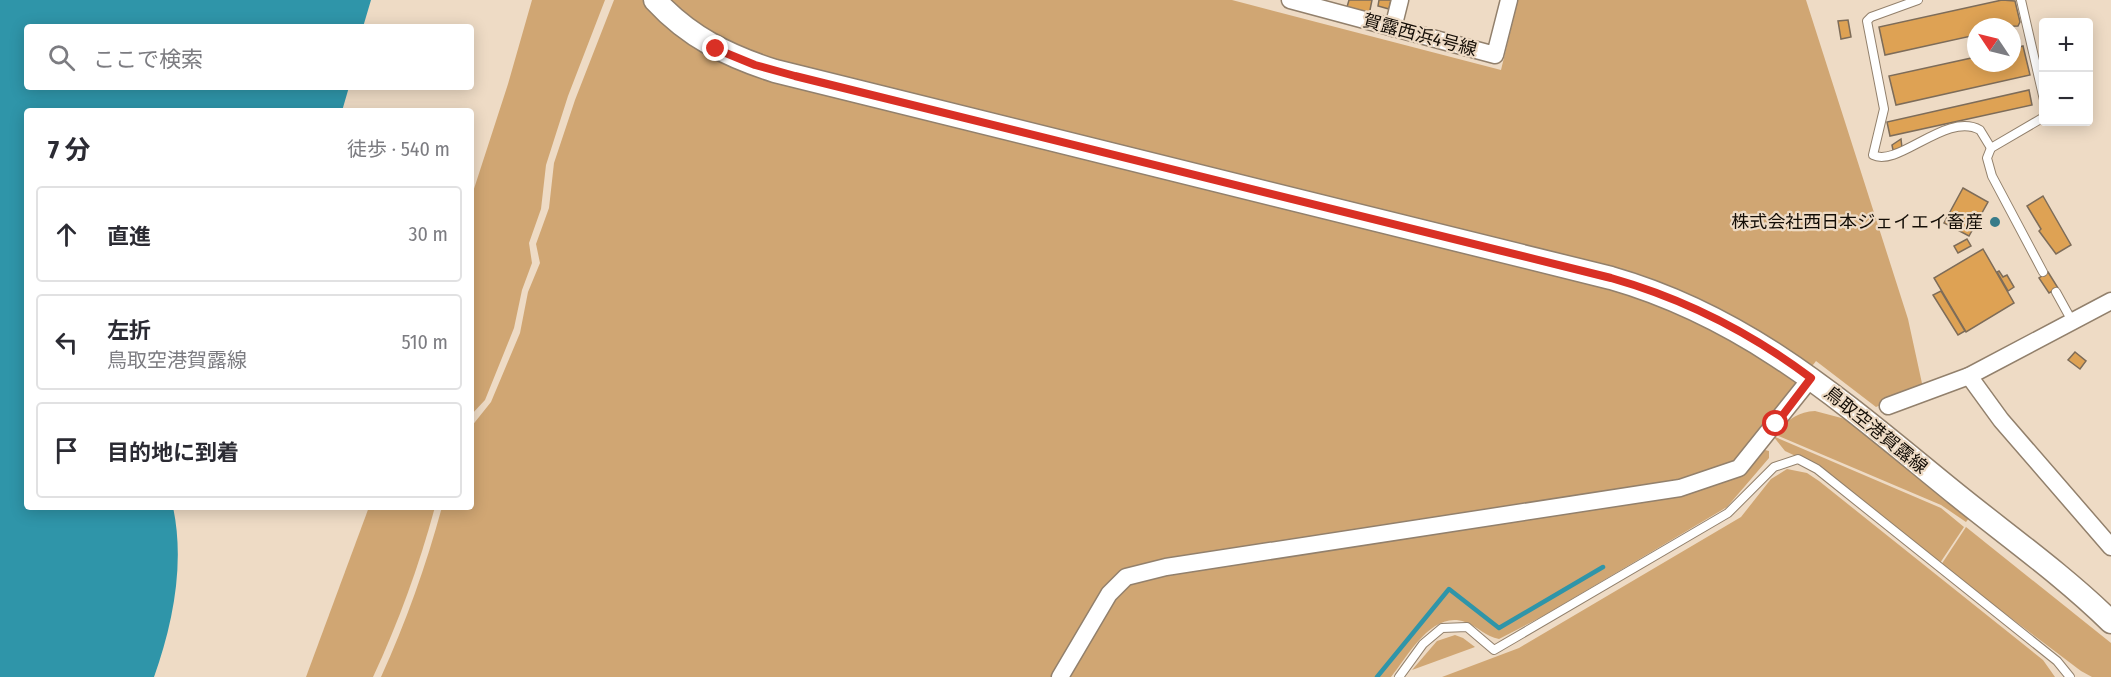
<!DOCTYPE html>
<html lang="ja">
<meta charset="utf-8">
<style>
:root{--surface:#fff;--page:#f7f7f7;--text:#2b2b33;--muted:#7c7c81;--line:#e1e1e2}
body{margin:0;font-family:"Fira Sans Condensed","Noto Sans JP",sans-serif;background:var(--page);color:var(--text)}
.controls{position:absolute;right:18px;top:18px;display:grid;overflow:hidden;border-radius:6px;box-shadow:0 3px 15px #0003}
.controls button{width:54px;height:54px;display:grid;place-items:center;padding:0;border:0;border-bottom:2px solid var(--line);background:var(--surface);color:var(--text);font:30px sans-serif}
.compass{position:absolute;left:1967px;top:18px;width:54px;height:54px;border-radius:50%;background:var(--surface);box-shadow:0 3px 15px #0003;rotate:305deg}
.stop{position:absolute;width:18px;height:18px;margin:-14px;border:4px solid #d93025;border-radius:50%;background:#fff}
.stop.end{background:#d93025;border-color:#fff;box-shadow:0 2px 6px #0008}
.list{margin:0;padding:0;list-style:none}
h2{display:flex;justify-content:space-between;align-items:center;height:78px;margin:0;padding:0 24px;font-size:26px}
h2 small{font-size:20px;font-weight:400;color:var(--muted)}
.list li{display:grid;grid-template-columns:39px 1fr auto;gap:18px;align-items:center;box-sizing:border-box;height:96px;margin:0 12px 12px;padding:0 12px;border:2px solid var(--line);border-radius:6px}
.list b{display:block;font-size:22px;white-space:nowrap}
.list p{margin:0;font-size:20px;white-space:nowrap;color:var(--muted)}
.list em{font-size:20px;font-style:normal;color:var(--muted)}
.icon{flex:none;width:33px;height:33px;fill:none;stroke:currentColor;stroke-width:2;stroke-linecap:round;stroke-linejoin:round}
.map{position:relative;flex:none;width:2111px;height:677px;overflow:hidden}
.search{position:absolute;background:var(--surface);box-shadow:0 3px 15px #0003;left:24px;top:24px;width:450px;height:66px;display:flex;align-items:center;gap:15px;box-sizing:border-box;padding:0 21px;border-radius:6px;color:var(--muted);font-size:22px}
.panel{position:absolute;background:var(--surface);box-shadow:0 3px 15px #0003;left:24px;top:108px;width:450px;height:402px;border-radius:6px}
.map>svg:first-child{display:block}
.green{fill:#d0a673}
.water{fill:#2f95a9}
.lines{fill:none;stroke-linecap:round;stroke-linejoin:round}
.stream{stroke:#2f95a9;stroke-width:4.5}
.building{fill:#dea254;stroke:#7d6c59;stroke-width:1.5}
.lane-casing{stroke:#92806c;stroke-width:10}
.street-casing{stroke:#92806c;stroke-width:19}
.secondary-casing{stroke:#92806c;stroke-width:25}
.lane{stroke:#fff;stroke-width:8}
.street{stroke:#fff;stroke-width:16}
.secondary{stroke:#fff;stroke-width:22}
.route{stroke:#d93025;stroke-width:8}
.poi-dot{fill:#377b89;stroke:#eedbc5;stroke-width:2}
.labels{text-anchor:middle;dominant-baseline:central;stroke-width:4.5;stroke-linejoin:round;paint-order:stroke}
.street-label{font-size:18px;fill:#130d06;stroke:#eedbc5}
.poi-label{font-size:18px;fill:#130d06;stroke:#eedbc5;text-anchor:end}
</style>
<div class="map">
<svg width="2111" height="677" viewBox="0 0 2111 677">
<rect width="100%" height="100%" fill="#eedbc5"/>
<g class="green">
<polygon points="532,0 605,0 568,96 546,165 541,209 529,243 532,263 522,290 514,328 485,400 471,415 471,198 508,84"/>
<path d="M614,0h618l269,70 17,-70h288l102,319 15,69 -47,19 -60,-46 -77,101 -36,14 -347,53 -206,36 -25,9 -73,103h-671c25,-55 45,-111 61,-170h29v-80l20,-25 29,-69 8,-41 12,-29 -4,-19 13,-36 5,-45 21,-63z"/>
<path d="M1815,411l34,9 120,98 -3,4 -25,-17 -167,-71c12,-13 23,-22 41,-23z"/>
<polygon points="1773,436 1941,508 1964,527 1940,563 1819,467 1785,451"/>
<path d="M1765,450l4,1v7l-42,49 -182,108 -46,24c-13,-2 -22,-13 -34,-17 -33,-12 -57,34 -74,55h-323l45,-76 16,-16 22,-8 528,-84z"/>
<polygon points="1787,469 1807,473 1819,481 2043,660 2055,677 1442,677 1519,648 1741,517 1771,479"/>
<path d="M369,507h66c-16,59 -36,114 -62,170h-67z"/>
<polygon points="1966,527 2111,643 2111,677 2092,677 2081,671 1941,565"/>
<polygon points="1455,635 1463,638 1475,647 1412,670 1437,641"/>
</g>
<path class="water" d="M0,0h371l-8,27h-336v60h322l-7,24h-315v396h146c12,56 0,117 -19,170h-154z"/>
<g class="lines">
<polyline class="stream" points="1377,677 1449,589 1499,628 1603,567"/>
</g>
<g class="building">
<polygon points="1349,0 1372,0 1369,15 1347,7"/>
<polygon points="1379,0 1391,0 1389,9 1378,6"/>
<polygon points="2002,0 2015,1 2020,22 2018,26 1976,27 1976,35 1885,55 1879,27"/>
<polygon points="1848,20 1851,37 1841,39 1838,21"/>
<polygon points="2023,46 2030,75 1896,105 1889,76 1976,57 1976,63 2012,63 2012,49"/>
<polygon points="2029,90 2032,105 1890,136 1887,122"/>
<polygon points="1901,139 1902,148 1893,150 1892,145"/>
<polygon points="1963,188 1988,202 1969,236 1944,223"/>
<polygon points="2043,196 2071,245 2056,254 2039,231 2041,229 2027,206"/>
<polygon points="1967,239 1971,246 1958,253 1954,246"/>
<polygon points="1983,249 2014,303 1966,332 1934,278"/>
<polygon points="1999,271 2003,277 2007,275 2014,287 2008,291 1997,272"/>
<polygon points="2048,272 2058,288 2049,293 2039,278"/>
<polygon points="1941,291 1965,331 1958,335 1933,295"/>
<polygon points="2075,352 2086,361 2080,369 2068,360"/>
</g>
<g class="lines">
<g class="lane-casing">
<g id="lane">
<path d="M1918,0l-47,17 -4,4 17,88 -11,46c25,13 74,-44 107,-25l11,18"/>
<polyline points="2021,0 2044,100"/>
<polyline points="2043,272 1992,176 1987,158 1991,148 2044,117"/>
<polyline points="2056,292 2072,321"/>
<polyline points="1399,677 1423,644 1442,628 1467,627 1494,650 1728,513 1774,467 1798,459 1817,469 2057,661 2070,677"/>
</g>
</g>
<g class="street-casing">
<g id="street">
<polyline points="1290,0 1495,55 1509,0"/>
<polyline points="1393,28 1400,0"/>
<polyline points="1969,376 2001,420 2111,547"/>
<polyline points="1888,406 1969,376 2111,301"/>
<polyline points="1060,677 1109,594 1126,577 1166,567 1680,488 1739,468 1811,378"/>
</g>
</g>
<g class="secondary-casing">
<path id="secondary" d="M655,0c34,37 73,56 120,71l836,207c140,40 235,127 345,216 52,42 107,81 155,128"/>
</g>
<use href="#lane" class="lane"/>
<use href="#street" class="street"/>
<use href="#secondary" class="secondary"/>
</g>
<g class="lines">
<path class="route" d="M716,49l39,16 40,11 816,202c74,21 139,54 200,100l-35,46"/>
</g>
<circle class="poi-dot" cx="1995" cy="222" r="6"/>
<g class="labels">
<g class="street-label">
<text transform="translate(1420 35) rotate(15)">賀露西浜4号線</text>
<text transform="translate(1876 430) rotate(39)">鳥取空港賀露線</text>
</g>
<g class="poi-label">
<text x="1983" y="222">株式会社西日本ジェイエイ畜産</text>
</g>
</g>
</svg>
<div class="controls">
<button>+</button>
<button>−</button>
</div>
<svg class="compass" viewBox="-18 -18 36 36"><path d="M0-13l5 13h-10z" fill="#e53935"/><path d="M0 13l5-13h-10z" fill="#7c7c81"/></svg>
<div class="stop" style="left:1776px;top:424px"></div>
<div class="stop end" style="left:716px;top:49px"></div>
<div class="search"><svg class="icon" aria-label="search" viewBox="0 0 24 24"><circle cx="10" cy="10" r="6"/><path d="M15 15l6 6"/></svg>ここで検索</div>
<section class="panel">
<h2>7 分<small>徒歩 · 540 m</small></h2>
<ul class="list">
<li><svg class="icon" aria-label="ahead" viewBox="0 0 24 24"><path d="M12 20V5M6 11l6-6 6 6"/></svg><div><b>直進</b></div><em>30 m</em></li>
<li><svg class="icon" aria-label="left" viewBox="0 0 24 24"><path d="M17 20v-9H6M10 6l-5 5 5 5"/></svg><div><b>左折</b><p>鳥取空港賀露線</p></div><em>510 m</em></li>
<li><svg class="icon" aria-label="arrive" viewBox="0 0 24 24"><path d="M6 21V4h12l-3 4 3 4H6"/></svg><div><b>目的地に到着</b></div></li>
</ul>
</section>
</div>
